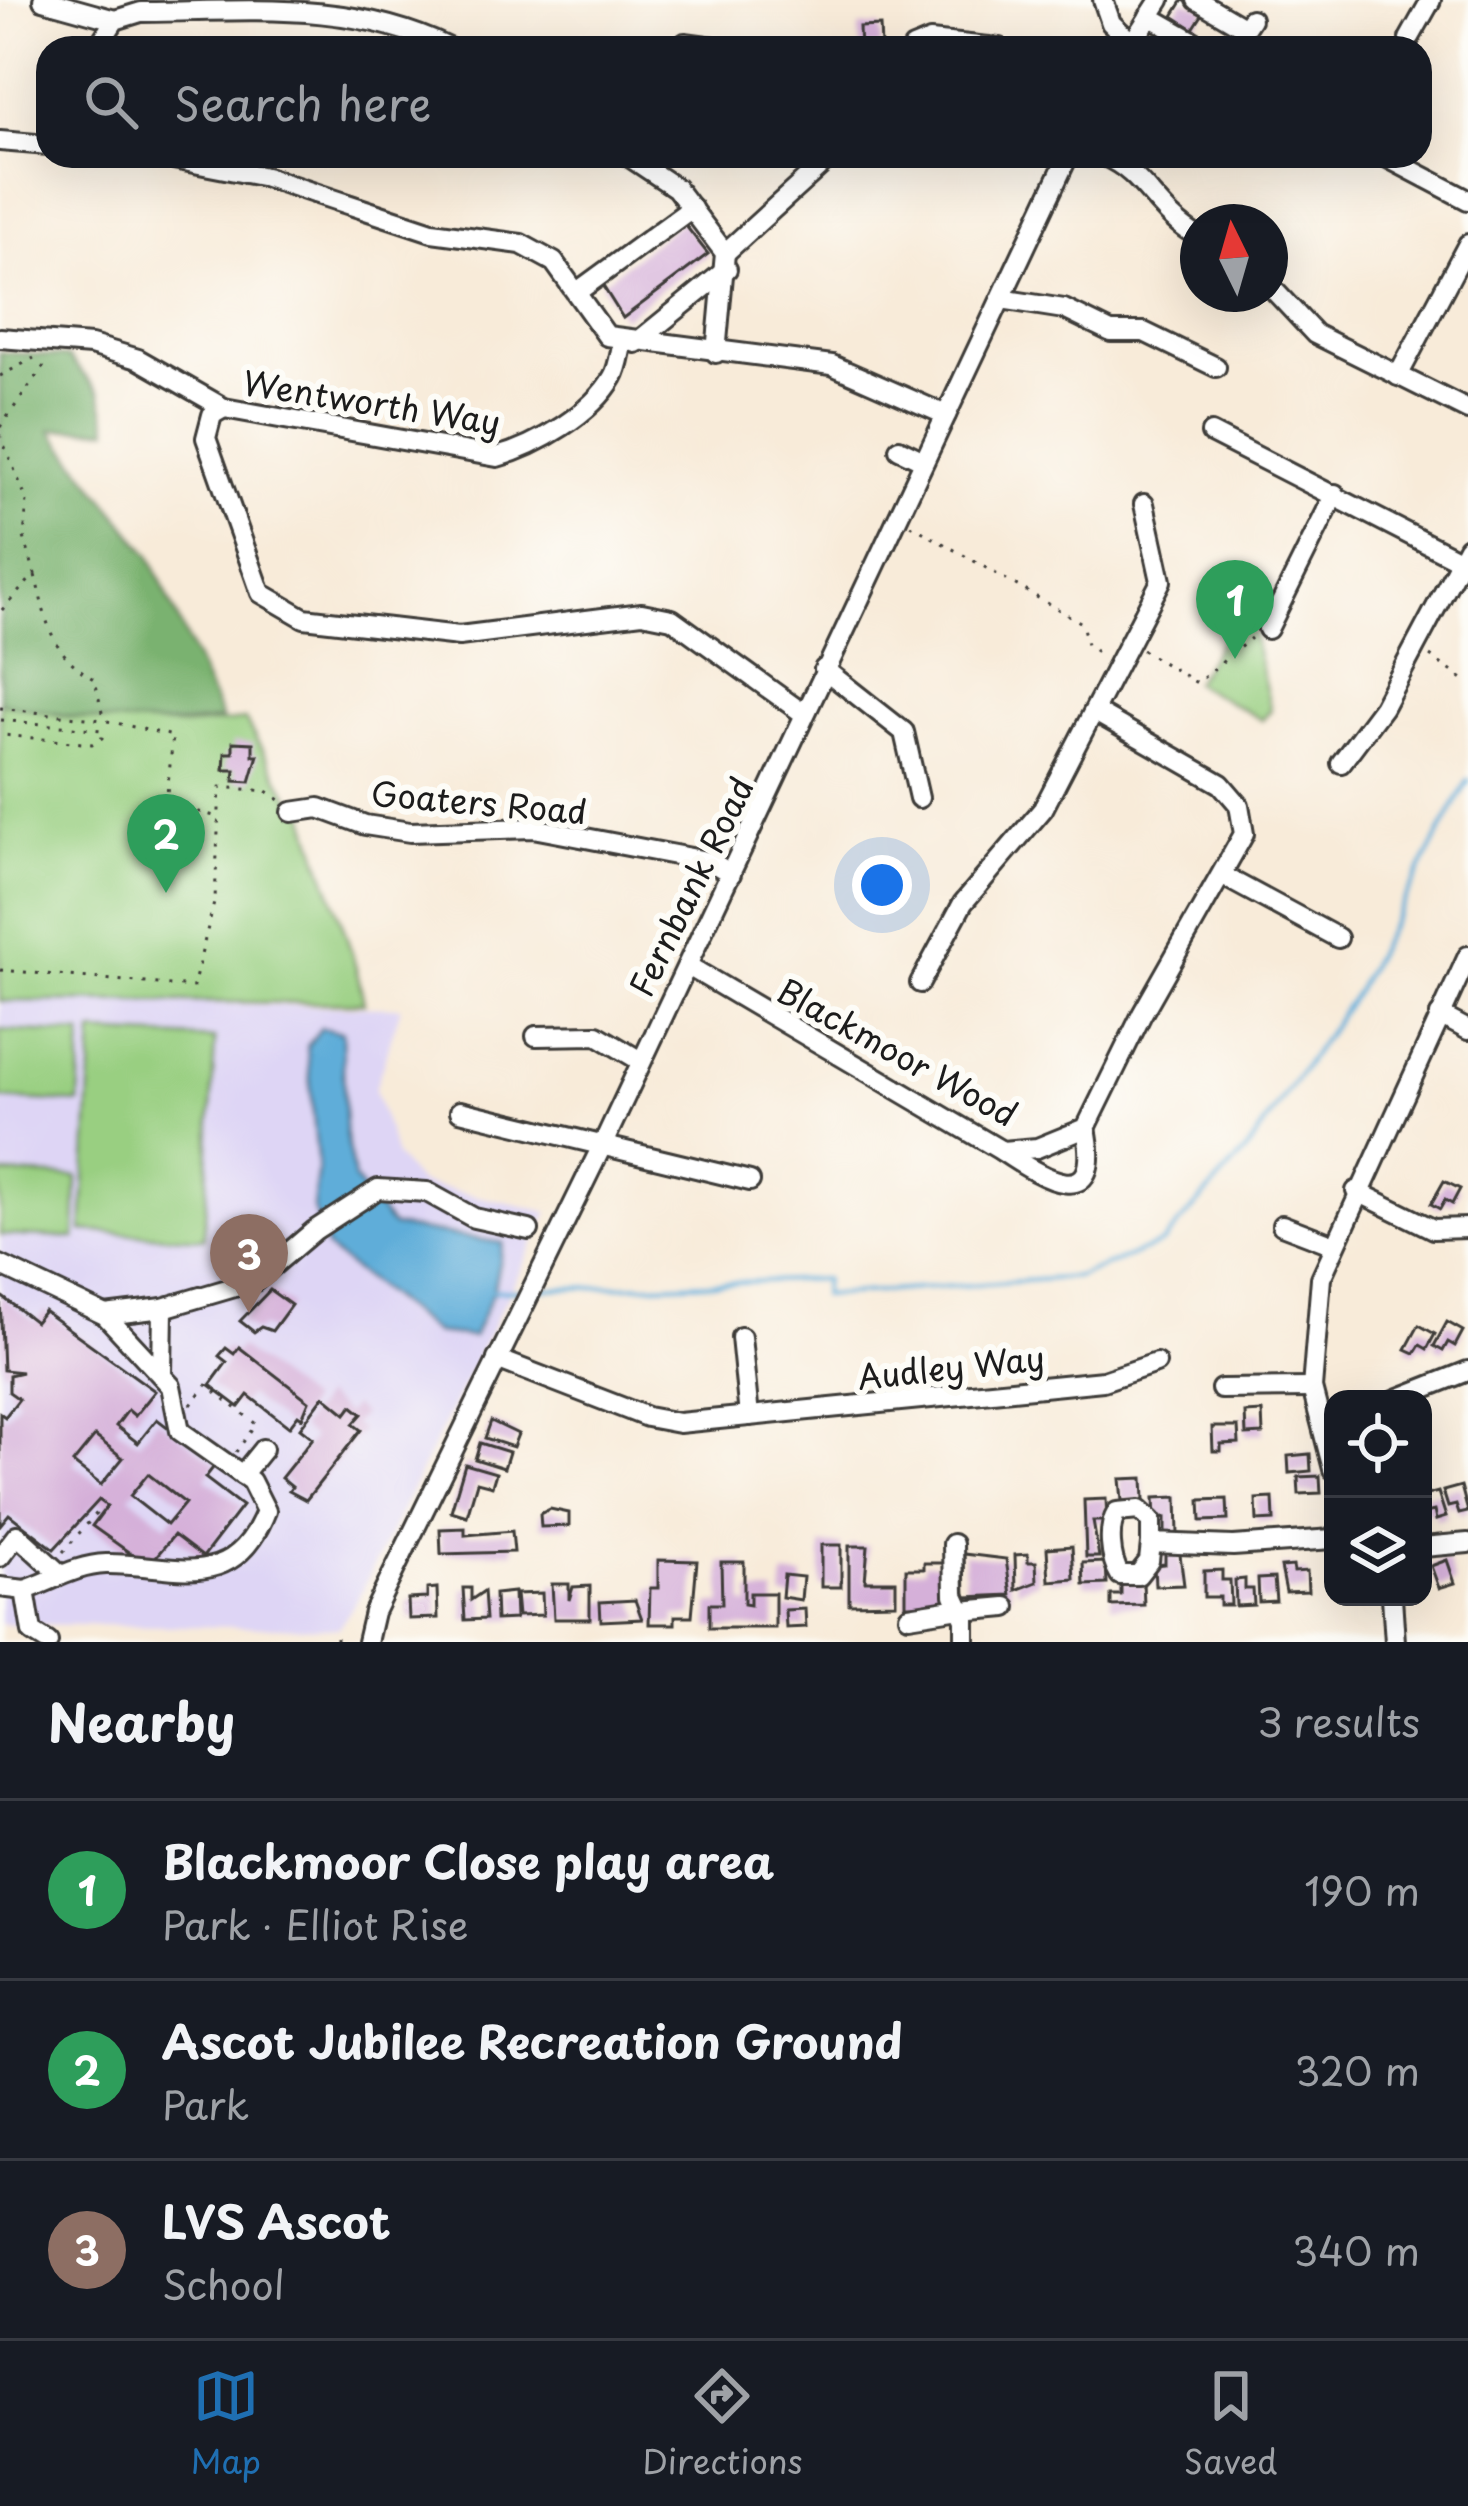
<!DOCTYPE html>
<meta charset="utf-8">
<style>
:root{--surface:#171b24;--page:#242831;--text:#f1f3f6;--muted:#9ea1a6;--line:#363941;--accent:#1f6fb2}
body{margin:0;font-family:"Playpen Sans",sans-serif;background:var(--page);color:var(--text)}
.controls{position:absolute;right:36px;bottom:36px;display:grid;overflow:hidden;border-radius:24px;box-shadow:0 12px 48px #0002}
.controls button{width:108px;height:108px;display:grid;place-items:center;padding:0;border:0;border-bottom:3px solid var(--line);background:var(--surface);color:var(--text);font:60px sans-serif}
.compass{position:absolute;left:1180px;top:204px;width:108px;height:108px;border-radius:50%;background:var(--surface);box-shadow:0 12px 48px #0002;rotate:355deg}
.you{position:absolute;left:882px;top:885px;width:42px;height:42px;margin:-30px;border:9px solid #fff;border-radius:50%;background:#1a73e8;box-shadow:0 0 0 18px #1a73e833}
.badge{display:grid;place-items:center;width:78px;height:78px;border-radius:50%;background:var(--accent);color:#fff;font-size:39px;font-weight:700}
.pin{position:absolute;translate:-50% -99px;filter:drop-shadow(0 3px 6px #0008)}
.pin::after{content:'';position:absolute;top:63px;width:42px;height:36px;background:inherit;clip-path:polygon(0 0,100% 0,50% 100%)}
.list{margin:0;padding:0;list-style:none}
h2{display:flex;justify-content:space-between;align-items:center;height:156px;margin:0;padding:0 48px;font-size:51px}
h2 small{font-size:39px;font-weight:400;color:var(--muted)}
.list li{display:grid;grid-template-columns:78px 1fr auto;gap:36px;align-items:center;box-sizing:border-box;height:180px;padding:0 48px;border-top:3px solid var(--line)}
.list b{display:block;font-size:45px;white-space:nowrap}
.list p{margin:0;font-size:39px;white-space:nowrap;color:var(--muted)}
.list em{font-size:39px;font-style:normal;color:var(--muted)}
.icon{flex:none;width:66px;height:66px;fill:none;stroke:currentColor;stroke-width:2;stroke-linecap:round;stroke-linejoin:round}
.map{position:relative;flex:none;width:1468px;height:1642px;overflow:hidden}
.search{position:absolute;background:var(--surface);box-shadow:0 12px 48px #0002;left:36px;right:36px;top:36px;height:132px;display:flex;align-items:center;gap:30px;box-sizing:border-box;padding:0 42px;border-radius:36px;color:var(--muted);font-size:45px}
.sheet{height:696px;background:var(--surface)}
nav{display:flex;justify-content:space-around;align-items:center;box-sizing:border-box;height:168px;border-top:3px solid var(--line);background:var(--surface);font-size:33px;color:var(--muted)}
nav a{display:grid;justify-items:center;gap:6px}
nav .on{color:var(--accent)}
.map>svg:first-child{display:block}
.built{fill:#ded5f5}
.green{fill:#99cf81;stroke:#5a764e;stroke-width:3}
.forest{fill:#7ab26f;stroke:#4b6746;stroke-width:3}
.water{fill:#5fadd9;stroke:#3e647a;stroke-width:3}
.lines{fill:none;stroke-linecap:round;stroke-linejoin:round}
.stream{stroke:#5fadd9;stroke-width:4.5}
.building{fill:#d5b0d9;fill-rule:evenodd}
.minor-casing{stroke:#3d3b38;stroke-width:24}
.path{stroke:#3d3b38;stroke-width:3;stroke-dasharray:3 9;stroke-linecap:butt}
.minor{stroke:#fff;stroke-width:18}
.labels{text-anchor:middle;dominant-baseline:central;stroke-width:12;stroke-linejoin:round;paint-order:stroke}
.street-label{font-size:33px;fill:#1c1c1c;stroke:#fdfcf7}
</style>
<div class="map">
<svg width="1468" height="1642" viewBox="0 0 1468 1642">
<rect width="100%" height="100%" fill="#fdfcf7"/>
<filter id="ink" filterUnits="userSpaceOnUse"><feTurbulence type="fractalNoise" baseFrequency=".00833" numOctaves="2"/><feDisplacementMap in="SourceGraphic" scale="24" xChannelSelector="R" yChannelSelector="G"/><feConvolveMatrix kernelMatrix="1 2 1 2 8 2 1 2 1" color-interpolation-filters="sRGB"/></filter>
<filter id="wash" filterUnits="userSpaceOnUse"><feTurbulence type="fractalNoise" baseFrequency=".004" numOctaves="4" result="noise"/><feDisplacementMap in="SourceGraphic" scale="48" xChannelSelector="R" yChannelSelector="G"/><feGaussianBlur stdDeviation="2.7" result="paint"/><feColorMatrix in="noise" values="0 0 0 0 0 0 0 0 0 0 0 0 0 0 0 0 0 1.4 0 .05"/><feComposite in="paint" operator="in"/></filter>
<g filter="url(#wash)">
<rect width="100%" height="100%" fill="#f8ebd9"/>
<polygon class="built" points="0,1001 401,1007 375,1089 396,1157 419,1183 549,1212 356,1602 338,1628 0,1624"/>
<g class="green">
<polygon points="1245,603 1271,710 1262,720 1194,683"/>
<path d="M0,702l69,15 115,9 61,-6 47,81 12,7c17,68 47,125 60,195l-364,-2z"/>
<polygon points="0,1030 82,1034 79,1103 0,1099"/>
<polygon points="93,1033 215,1039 204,1238 82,1231"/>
<polygon points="0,1174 77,1177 75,1238 0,1235"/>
</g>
<path class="forest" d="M0,352l68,5 32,36 9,36 -58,1 99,126 72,163c-73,13 -150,-1 -222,-17z"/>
<polygon class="water" points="321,1028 342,1032 345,1131 354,1179 392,1226 503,1243 493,1291 473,1337 435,1333 327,1249 313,1208 318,1168 307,1046"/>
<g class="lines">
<g class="stream">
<polyline points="539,1289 824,1279 822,1296 1077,1277 1162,1243 1248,1149 1356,991 1468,780"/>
<polyline points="493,1291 522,1290"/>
</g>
</g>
<g id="blocks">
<g class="building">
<polygon points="1183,0 1206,9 1193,29 1173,16"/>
<polygon points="880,26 881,47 860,48 859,27"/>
<polygon points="682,221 708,254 623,318 601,283"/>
<polygon points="233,742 253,743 253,755 258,755 250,782 234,781 235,770 224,770 225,753 233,753"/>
<polygon points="1444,1181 1460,1189 1452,1204 1445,1200 1440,1209 1431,1204"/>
<polygon points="270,1290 291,1305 272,1331 261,1327 254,1332 240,1321"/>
<path d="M0,1295l35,27 9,-11 111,80 -20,25 -7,-6 -12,16 22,17 19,-24 59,45 -11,14 37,28 -39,51 -29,-22 -26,31 -56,-40 15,-20 -8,-6 -45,49 -45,-35 -9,11v-112l5,4 14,-18 -10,-7v-17l13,-3 -19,-2zM95,1436l28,22 -22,27 -28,-22zM148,1474l37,29 -18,22 -37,-29z"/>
<polygon points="1447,1322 1463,1331 1455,1346 1448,1342 1443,1351 1434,1346"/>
<polygon points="1419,1325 1435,1334 1427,1349 1420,1345 1415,1353 1406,1349"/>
<polygon points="239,1347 309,1401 302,1418 298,1415 289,1427 248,1395 239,1407 210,1385 227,1362 219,1356 226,1348 234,1354"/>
<polygon points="324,1396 346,1414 352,1406 362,1414 353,1424 361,1430 306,1500 289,1491 292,1487 281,1478 313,1438 300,1428"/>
<polygon points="1262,1412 1263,1434 1246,1435 1245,1413"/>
<polygon points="491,1421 518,1434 513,1447 485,1438"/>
<polygon points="1212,1427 1238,1427 1239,1443 1221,1444 1221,1451 1213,1451"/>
<polygon points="480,1443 509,1452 504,1468 475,1459"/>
<polygon points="1310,1454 1311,1471 1289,1473 1288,1456"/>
<polygon points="465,1464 496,1473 492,1486 477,1482 467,1516 451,1511"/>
<polygon points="1320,1476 1321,1493 1299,1494 1298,1477"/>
<polygon points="1143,1478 1144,1500 1122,1501 1120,1479"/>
<polygon points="1461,1486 1468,1512 1459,1514 1456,1505 1448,1507 1443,1491"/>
<polygon points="1438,1492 1446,1517 1436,1520 1434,1511 1426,1513 1423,1496"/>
<polygon points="1177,1497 1178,1535 1165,1536 1165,1518 1155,1519 1154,1498"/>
<polygon points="1273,1498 1274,1520 1257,1521 1256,1499"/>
<polygon points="1106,1499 1107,1521 1093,1521 1099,1557 1086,1557 1084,1500"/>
<polygon points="1227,1499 1228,1520 1201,1521 1200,1500"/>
<polygon points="550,1509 569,1513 569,1526 541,1527 540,1514"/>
<polygon points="465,1528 465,1535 512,1531 514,1552 441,1554 440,1529"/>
<rect x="821" y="1545" width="20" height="42"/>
<polygon points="849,1546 868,1546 865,1581 896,1581 896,1603 849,1604"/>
<polygon points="1072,1546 1074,1579 1049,1581 1047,1548"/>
<polygon points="1179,1547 1184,1585 1155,1586 1154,1565 1165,1564 1165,1548"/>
<polygon points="964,1554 1006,1559 1011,1595 965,1597"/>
<polygon points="1028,1554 1028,1562 1036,1562 1037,1582 1016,1590 1015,1555"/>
<polygon points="658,1560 697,1561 692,1616 675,1616 675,1624 649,1624 650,1588 658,1588"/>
<polygon points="1447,1560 1455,1583 1439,1588 1431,1566"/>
<polygon points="721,1562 744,1562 744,1604 750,1605 750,1593 775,1593 775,1628 709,1628 709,1604 722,1604"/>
<polygon points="1106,1562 1107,1584 1084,1585 1083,1563"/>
<polygon points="924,1563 947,1563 947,1605 906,1605 906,1569 924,1569"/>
<polygon points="1293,1566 1294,1572 1307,1571 1308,1591 1286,1592 1281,1567"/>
<polygon points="1222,1570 1222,1580 1230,1580 1231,1605 1220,1605 1220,1597 1204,1597 1204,1571"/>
<polygon points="784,1575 803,1577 801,1600 782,1597"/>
<polygon points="1274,1578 1276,1601 1259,1602 1258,1579"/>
<polygon points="1245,1579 1245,1589 1253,1589 1254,1605 1236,1606 1235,1580"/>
<polygon points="1143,1582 1144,1605 1111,1606 1111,1595 1121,1595 1121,1583"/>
<polygon points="552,1584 569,1584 569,1600 573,1587 590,1586 590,1619 554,1619"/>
<polygon points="437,1588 438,1618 409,1619 408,1599 427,1598 427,1589"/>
<polygon points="463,1588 471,1588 471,1600 484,1591 486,1619 465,1620"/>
<polygon points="514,1592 515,1619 496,1620 495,1594"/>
<polygon points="542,1593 543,1615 518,1616 516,1594"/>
<polygon points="635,1600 642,1619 601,1621 600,1602"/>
<polygon points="805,1609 806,1627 786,1628 785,1610"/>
</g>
</g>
</g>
<g filter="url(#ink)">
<use href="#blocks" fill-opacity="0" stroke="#3d3b38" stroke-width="3"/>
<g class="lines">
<g class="minor-casing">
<g id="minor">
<polyline points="43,0 115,20"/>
<polyline points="1103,0 1111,23 1132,43"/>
<polyline points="1197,0 1245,28 1251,19"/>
<polyline points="1149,16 1205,48"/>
<polyline points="1409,39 1431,0"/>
<polyline points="685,43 722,48"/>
<path d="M97,48l18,-28 26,-8c109,-1 210,-12 308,36"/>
<polyline points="913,48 930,41 999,48"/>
<polyline points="1129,48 1160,0"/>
<polyline points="0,141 48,145"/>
<polyline points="158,156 266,177 432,232 521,244 554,262 607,336 832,365 946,415"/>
<polyline points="628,156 676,188 725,253 716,353"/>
<path d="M1104,156c42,18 50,55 94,81"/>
<polyline points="1386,157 1468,200"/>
<polyline points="725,253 830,157"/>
<polyline points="1270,286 1315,334 1468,410"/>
<polyline points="577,292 692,208"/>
<polyline points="1001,299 1064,309 1111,332 1144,332 1216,367"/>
<path d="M0,338l91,7 47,14 86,49 273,49c39,-11 95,-43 116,-80 6,-10 7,-25 10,-36"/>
<polyline points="636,343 727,269"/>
<polyline points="1398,376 1468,244"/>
<polyline points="224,408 212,415 206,438 261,593 304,618 459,636 642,613 672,619 804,714"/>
<polyline points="1211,433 1461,561"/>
<polyline points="899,449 924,461"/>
<polyline points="1268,629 1335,494"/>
<polyline points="824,669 904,732 919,798"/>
<polyline points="1341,763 1383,707 1468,547"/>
<polyline points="292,812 319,808 365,825 410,832 533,828 712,862 731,874"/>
<polyline points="1223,876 1338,938"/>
<polyline points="688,966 1002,1151 1037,1148 1086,1128 1142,1014 1244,834 1239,805 1221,784 1097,713"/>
<polyline points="920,983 963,903 1043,809 1161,581 1144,504"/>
<polyline points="1440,1015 1468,1030"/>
<polyline points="536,1036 597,1035 639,1060"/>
<polyline points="460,1111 750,1181"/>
<path d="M1002,1151c40,27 102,65 84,-23"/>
<polyline points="1356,1191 1433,1229 1468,1228"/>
<polyline points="1282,1225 1334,1245"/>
<path d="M0,1265l105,50 66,71 9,45 71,50 15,30c-33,85 -93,52 -160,53 -30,1 -54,17 -81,26"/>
<polyline points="105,1315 163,1308 255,1281 315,1230 378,1189 427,1192 474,1218 529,1230"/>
<polyline points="741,1337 749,1416"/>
<polyline points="497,1359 647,1417 679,1423 1103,1381 1156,1363"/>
<polyline points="162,1374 163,1308"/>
<polyline points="1221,1389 1312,1388"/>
<polyline points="1397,1399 1468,1371"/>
<polyline points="1333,1469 1312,1388 1321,1278 1468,956"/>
<polyline points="242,1475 263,1449"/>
<path d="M1151,1543l-2,18 -11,14h-18c-10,-16 -13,-47 -3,-63l22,-2 12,11v22l82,3 100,-7"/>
<polyline points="953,1544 954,1595 965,1619 965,1642"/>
<polyline points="1423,1547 1468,1543"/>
<polyline points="0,1557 17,1535 61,1575"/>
<polyline points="0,1587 25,1590 32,1632 48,1642"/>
<polyline points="1392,1597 1395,1642"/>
<polyline points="962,1611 1006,1607"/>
<polyline points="909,1616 960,1608"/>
<polyline points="367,1642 374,1612 602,1146 1068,156"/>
</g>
</g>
<g class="path">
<polyline points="0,376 34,358"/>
<polyline points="0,427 49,359"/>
<polyline points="0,435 27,500 24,537 35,574 0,612"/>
<polyline points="911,525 1082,623 1087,645 1101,655"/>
<path d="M35,575c13,51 14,76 60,105l8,37"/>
<polyline points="1142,650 1197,683 1251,638"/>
<polyline points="1430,656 1468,683"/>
<polyline points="0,708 103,720 173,736 166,803 218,817"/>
<polyline points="1,720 102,730 102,738 92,744 3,735"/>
<polyline points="0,970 193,987 215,899 220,787 267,791 280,800"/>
<polyline points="191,1405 207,1385 256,1424 236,1452"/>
<polyline points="63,1552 101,1508"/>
<polyline points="336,1637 336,1640"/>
</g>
<use href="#minor" class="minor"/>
</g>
</g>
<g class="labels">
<g class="street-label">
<text transform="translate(372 401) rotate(9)">Wentworth Way</text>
<text transform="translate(479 801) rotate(5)">Goaters Road</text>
<text transform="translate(690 886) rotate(-64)">Fernbank Road</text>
<text transform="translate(898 1051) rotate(29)">Blackmoor Wood</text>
<text transform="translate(951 1366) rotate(-6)">Audley Way</text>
</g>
</g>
</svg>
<div class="controls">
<button><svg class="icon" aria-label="locate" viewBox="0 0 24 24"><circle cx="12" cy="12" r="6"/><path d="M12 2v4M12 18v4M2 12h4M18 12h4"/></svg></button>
<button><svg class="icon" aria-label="layers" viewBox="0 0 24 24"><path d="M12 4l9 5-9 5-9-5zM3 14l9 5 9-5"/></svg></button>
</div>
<svg class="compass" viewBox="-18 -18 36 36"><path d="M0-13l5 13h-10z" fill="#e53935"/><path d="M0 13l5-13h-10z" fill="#9ea1a6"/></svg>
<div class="you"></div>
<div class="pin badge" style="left:1235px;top:659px;background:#2e9e5b">1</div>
<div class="pin badge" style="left:166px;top:893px;background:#2e9e5b">2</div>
<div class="pin badge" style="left:249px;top:1313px;background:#8d6e63">3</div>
<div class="search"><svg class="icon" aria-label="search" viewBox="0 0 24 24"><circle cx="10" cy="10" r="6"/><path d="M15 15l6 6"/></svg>Search here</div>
</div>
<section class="sheet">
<h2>Nearby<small>3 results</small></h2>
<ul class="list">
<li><span class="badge" style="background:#2e9e5b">1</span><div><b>Blackmoor Close play area</b><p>Park · Elliot Rise</p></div><em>190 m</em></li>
<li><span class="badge" style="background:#2e9e5b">2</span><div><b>Ascot Jubilee Recreation Ground</b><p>Park</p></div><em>320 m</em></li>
<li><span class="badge" style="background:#8d6e63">3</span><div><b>LVS Ascot</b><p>School</p></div><em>340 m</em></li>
</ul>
</section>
<nav>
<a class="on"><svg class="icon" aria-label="map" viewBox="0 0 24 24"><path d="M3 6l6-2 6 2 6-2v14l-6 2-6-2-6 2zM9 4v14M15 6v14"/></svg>Map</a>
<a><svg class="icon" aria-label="directions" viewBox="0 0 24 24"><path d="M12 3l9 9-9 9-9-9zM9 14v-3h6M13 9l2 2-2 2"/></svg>Directions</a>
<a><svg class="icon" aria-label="saved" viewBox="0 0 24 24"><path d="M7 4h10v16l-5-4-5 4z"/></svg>Saved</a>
</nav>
